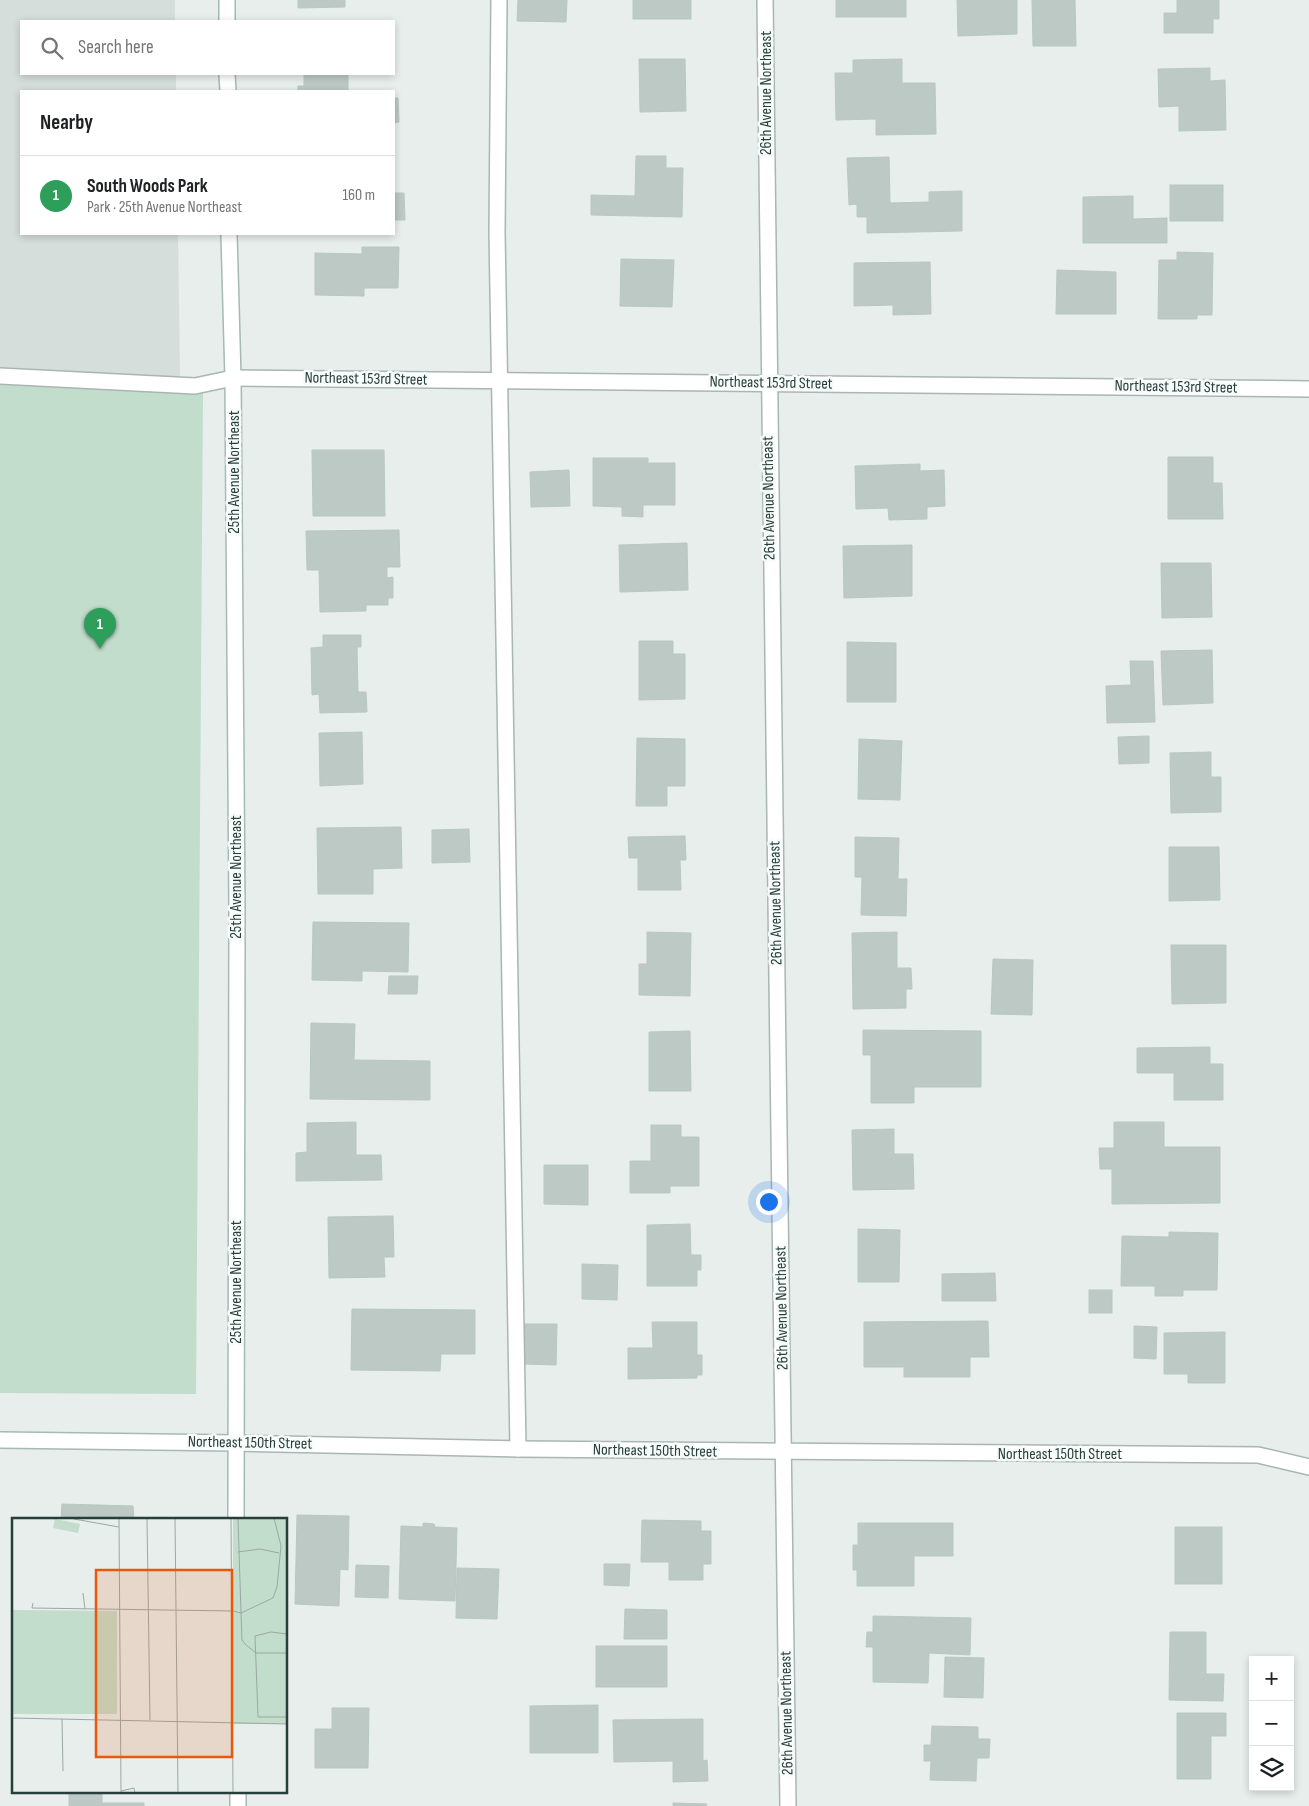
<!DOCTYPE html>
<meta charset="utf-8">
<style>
:root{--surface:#fff;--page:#f2f2f2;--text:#202124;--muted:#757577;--line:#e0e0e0;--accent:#d93025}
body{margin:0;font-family:"Sofia Sans Condensed",sans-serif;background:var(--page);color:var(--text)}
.controls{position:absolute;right:15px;bottom:15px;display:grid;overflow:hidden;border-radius:0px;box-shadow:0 2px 8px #0003}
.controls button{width:45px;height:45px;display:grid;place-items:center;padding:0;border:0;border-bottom:1px solid var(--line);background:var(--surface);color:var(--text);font:25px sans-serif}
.you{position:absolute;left:768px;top:1201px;width:18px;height:18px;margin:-12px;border:4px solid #fff;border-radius:50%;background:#1a73e8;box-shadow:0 0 0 8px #1a73e833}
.badge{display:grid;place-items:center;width:32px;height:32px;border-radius:50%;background:var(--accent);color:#fff;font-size:16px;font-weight:700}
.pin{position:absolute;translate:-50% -41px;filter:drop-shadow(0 1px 2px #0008)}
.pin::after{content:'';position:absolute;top:26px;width:18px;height:15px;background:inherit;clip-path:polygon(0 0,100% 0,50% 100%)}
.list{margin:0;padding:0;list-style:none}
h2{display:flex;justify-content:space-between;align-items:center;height:65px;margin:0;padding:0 20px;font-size:21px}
h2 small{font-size:16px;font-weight:400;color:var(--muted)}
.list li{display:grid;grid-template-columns:32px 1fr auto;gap:15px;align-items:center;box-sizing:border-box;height:80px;padding:0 20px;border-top:1px solid var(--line)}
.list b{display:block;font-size:19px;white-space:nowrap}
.list p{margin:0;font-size:16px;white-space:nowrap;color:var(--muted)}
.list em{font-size:16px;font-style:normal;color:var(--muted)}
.icon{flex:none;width:28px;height:28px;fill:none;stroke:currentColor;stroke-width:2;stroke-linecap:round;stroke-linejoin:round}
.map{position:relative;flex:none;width:1309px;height:1806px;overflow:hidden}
.search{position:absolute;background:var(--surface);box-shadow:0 2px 8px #0003;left:20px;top:20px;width:375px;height:55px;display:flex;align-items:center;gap:12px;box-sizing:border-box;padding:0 18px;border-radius:0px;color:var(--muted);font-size:19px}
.panel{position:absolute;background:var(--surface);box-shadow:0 2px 8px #0003;left:20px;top:90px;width:375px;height:145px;border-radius:0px}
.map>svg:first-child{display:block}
.built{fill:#d5dedb}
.green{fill:#c2ddcb}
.building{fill:#bcc9c5;stroke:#b9c7c3}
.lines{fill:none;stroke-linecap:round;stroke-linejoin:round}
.lane-casing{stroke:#aab6b3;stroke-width:18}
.street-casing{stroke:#aab6b3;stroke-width:18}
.secondary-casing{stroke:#a6b9b4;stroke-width:18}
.lane{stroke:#fff;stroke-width:15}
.street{stroke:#fff;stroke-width:15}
.secondary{stroke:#fff;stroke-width:15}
.labels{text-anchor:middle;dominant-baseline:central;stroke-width:5;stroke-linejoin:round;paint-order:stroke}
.street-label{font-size:16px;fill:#273f3b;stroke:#f7fbf9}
.inset-road{fill:none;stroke:#9aa8a5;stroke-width:1}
.view{fill:#e8590c;fill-opacity:0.15;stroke:#e8590c;stroke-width:2.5}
.inset-edge{fill:none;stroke:#273f3b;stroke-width:2.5}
</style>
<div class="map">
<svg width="1309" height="1806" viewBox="0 0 1309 1806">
<rect width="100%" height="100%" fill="#e7eeeb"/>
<polygon class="built" points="0,0 175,0 175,21 21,21 21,74 176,74 176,91 21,91 21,234 178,234 180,376 0,376"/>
<polygon class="green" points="0,385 195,386 203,389 196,1394 0,1393"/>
<g class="building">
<polygon points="298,0 345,0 345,7 298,8"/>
<polygon points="518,0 567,0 566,22 517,21"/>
<rect x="633" y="0" width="58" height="19"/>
<rect x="836" y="0" width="70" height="17"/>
<polygon points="957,0 1017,0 1017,34 958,36"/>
<polygon points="1032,0 1075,0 1076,46 1033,46"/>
<polygon points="1177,0 1219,0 1219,19 1213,19 1213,33 1164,33 1164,13 1177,13"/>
<polygon points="639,59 685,59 686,111 640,112"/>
<polygon points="902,59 902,83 935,83 936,134 876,135 876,119 836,120 835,73 853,73 853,60"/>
<polygon points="1210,68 1210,81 1225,80 1226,130 1179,131 1179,106 1159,107 1158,69"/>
<polygon points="304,74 348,74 348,91 298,91 298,86 304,86"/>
<polygon points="394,98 398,98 399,122 394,123"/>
<polygon points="636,156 666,156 666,168 683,168 682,217 591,215 591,195 635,196"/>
<polygon points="889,157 890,203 929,202 929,192 962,191 962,231 867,233 867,217 857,217 857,204 849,205 847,158"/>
<rect x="1170" y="185" width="53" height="36"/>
<polygon points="394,193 404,193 405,220 394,220"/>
<polygon points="1133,196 1133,219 1167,218 1167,243 1083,243 1083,197"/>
<polygon points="362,247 399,247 398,288 364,288 364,296 315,295 315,253 362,254"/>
<polygon points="1177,252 1213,253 1212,315 1197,315 1197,319 1158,319 1159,260 1177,260"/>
<polygon points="621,259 674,260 672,307 620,306"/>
<polygon points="930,262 931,314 893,315 893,305 854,306 854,263"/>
<polygon points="1057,270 1116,272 1116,314 1056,314"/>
<polygon points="312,450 384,450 385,516 313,516"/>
<polygon points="1168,457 1213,457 1213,483 1222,483 1223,519 1168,519"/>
<polygon points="593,458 648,458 648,463 675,463 675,505 643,505 643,517 622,516 622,507 593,506"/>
<polygon points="920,464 920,471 944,470 945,506 927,507 927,519 889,520 888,508 856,509 855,466"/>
<polygon points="569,470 570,506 531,507 530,472"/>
<polygon points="399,530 400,567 387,567 387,578 393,577 393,598 388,598 388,605 366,605 366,611 320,612 319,570 307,570 306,531"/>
<polygon points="687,543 688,590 620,592 619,545"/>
<polygon points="912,545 912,596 844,598 843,546"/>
<polygon points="1161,563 1211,563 1212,617 1162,618"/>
<polygon points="323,635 361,635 361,647 357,647 358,692 366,692 367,712 320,713 319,694 312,695 311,648 323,647"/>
<polygon points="639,641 673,641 673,654 685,654 685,699 639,700"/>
<polygon points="847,642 896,643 896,702 847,702"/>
<polygon points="1212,650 1213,703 1163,705 1161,651"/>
<polygon points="1130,661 1153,661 1155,722 1107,723 1106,686 1131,685"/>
<polygon points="362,732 363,784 320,786 319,733"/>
<polygon points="1149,736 1149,763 1119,764 1118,737"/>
<polygon points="637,738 685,739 685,786 667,786 667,806 636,806"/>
<polygon points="859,739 902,741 900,800 858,799"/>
<polygon points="1211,752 1211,777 1221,777 1221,812 1171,813 1170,753"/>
<polygon points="401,827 402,868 373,869 373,894 318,894 317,828"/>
<polygon points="469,829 470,862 432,863 432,830"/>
<polygon points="685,836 686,860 680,860 681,890 638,890 638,858 629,858 628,837"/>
<polygon points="855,837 899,838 898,879 907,879 906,916 861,915 862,877 855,877"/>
<polygon points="1169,847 1219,847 1220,900 1169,901"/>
<polygon points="313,922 409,923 408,972 362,971 362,981 312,980"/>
<polygon points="647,932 691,933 690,996 639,995 639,964 647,964"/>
<polygon points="897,932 897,968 911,968 912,989 906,989 906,1008 853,1009 852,933"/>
<polygon points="1171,945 1226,945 1226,1003 1172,1004"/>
<polygon points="993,959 1033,960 1032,1015 991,1014"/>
<polygon points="389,976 418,976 417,994 388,994"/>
<polygon points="311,1023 355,1024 354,1060 430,1061 430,1100 310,1099"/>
<polygon points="863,1030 981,1031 981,1087 914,1087 914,1103 871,1103 871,1055 863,1055"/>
<polygon points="690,1031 691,1091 649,1091 649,1032"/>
<polygon points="1210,1047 1210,1064 1223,1064 1223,1100 1174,1100 1174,1073 1137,1073 1137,1048"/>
<polygon points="356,1122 356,1155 381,1155 382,1180 296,1181 296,1153 307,1152 307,1123"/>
<polygon points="1114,1122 1164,1122 1164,1147 1220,1147 1220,1203 1112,1204 1112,1169 1100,1169 1099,1148 1114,1148"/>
<polygon points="651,1125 681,1125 681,1137 699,1137 699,1186 670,1186 670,1193 630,1193 630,1161 651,1161"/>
<polygon points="894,1129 894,1154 913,1154 914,1189 853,1190 852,1130"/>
<polygon points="544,1165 588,1165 588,1205 544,1204"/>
<polygon points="393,1216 394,1257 384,1257 385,1277 329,1278 328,1217"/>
<polygon points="690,1224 691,1255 701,1255 701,1270 697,1270 697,1286 647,1286 647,1225"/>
<polygon points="858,1229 900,1230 899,1282 858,1282"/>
<polygon points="1169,1232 1218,1233 1217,1290 1183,1290 1183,1296 1155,1296 1155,1286 1121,1286 1122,1236 1169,1237"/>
<polygon points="582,1264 618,1265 617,1300 582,1299"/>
<polygon points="995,1273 996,1301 942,1301 942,1274"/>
<rect x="1089" y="1290" width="23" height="23"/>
<polygon points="352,1309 475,1310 475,1354 441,1354 440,1371 351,1370"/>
<polygon points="988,1321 989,1357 970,1357 970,1377 904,1377 904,1367 864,1367 864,1322"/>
<polygon points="652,1322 697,1322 697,1355 702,1355 702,1375 697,1375 697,1378 628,1379 628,1348 653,1348"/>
<polygon points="524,1324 557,1324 556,1365 523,1364"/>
<polygon points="1134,1326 1157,1327 1156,1359 1134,1358"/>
<polygon points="1225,1332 1225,1383 1188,1383 1188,1374 1164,1374 1164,1333"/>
<polygon points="62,1504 133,1506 134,1520 61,1520"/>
<polygon points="297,1515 349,1516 348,1570 340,1569 339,1606 295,1604"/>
<polygon points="642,1520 701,1521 701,1531 711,1531 711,1564 703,1564 703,1580 669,1580 669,1562 641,1562"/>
<polygon points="423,1523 434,1524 435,1527 457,1528 455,1601 399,1599 401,1526 423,1527"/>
<polygon points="858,1523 953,1523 953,1556 914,1556 914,1586 857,1586 857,1570 853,1570 853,1545 858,1545"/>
<rect x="1175" y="1527" width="47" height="57"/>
<polygon points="604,1564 630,1564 629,1586 604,1585"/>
<polygon points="356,1565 389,1566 388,1598 355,1597"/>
<polygon points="457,1568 499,1569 497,1619 456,1618"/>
<polygon points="625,1609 667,1610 667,1639 624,1639"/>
<polygon points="873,1616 971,1618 970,1655 929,1653 928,1683 873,1682 873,1647 866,1647 867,1632 873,1632"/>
<polygon points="1170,1632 1206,1632 1206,1674 1224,1674 1223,1701 1169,1700"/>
<rect x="596" y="1646" width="71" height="41"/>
<polygon points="945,1657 984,1658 983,1698 944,1697"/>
<polygon points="598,1705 598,1753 530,1753 530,1706"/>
<polygon points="332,1708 369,1708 368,1768 315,1768 315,1729 332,1729"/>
<polygon points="1177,1713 1226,1713 1226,1736 1211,1736 1211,1779 1177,1779"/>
<polygon points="703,1719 703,1761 707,1760 708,1781 673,1782 673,1761 614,1762 613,1720"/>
<polygon points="932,1726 978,1727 978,1739 990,1739 989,1758 977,1758 976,1781 930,1780 931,1761 924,1761 924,1745 931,1745"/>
<polygon points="69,1792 102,1792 102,1803 144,1803 144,1806 69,1806"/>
<polygon points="673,1803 707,1804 706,1806 673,1806"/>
</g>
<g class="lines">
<g class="lane-casing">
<g id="lane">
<polyline points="499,0 497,232 518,1449"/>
<polyline points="0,376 195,386 233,378"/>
</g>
</g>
<g class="street-casing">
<g id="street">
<path d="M765,0c4,602 17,1204 23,1806"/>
<polyline points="233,378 1309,389"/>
<polyline points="235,1443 518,1449 1258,1455 1309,1467"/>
</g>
</g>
<g class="secondary-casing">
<g id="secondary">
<polyline points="227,0 227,21"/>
<polyline points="227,74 228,91"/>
<polyline points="229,234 233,378 237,909 236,1520"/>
<polyline points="0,1440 235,1443"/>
<polyline points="238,1792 238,1806"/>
</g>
</g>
<use href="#lane" class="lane"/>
<use href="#street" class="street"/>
<use href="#secondary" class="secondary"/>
</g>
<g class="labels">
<g class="street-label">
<text transform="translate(766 93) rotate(-90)">26th Avenue Northeast</text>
<text transform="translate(366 379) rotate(1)">Northeast 153rd Street</text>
<text transform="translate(771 383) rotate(1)">Northeast 153rd Street</text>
<text transform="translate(1176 387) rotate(1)">Northeast 153rd Street</text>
<text transform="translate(234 472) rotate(-90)">25th Avenue Northeast</text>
<text transform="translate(769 498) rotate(-91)">26th Avenue Northeast</text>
<text transform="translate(236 877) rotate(-90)">25th Avenue Northeast</text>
<text transform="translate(776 903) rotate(-91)">26th Avenue Northeast</text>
<text transform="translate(236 1282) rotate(-90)">25th Avenue Northeast</text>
<text transform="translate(782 1308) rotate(-91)">26th Avenue Northeast</text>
<text transform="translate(250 1443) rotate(1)">Northeast 150th Street</text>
<text transform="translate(655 1451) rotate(1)">Northeast 150th Street</text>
<text x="1060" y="1454">Northeast 150th Street</text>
<text transform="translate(787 1713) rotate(-91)">26th Avenue Northeast</text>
</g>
</g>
<g transform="translate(12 1518)">
<rect width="275" height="275" fill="#e7eeeb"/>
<path d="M221,0h54v206h-54zM43,1l25,5 -2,9 -25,-5zM0,92l105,1v103h-105z" fill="#c2ddcb"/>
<path class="inset-road" d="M107,0l2,275M135,0l3,202M163,0l3,275M219,0l2,275M226,0l3,95 32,-15 4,-11 4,-41 -7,-28M62,1l45,8M226,34l22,-3 19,4M71,75l2,16M21,85l-1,5 201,3 8,2 1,27 3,4 11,9h31M275,116l-16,-2 -16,4 3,81h29M0,200l275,6M50,201l1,52M109,273l13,-3 1,5"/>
<path class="view" d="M84,52h136v187h-136z"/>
<rect width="275" height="275" class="inset-edge"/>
</g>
</svg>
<div class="controls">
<button>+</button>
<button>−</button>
<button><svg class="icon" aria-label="layers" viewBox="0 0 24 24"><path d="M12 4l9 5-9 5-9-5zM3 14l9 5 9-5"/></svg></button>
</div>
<div class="you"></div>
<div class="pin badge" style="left:100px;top:649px;background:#2e9e5b">1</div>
<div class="search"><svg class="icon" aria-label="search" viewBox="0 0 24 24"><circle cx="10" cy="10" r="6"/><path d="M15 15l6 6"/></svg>Search here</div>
<section class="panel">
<h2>Nearby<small></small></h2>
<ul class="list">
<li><span class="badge" style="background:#2e9e5b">1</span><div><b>South Woods Park</b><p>Park · 25th Avenue Northeast</p></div><em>160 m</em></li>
</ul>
</section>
</div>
